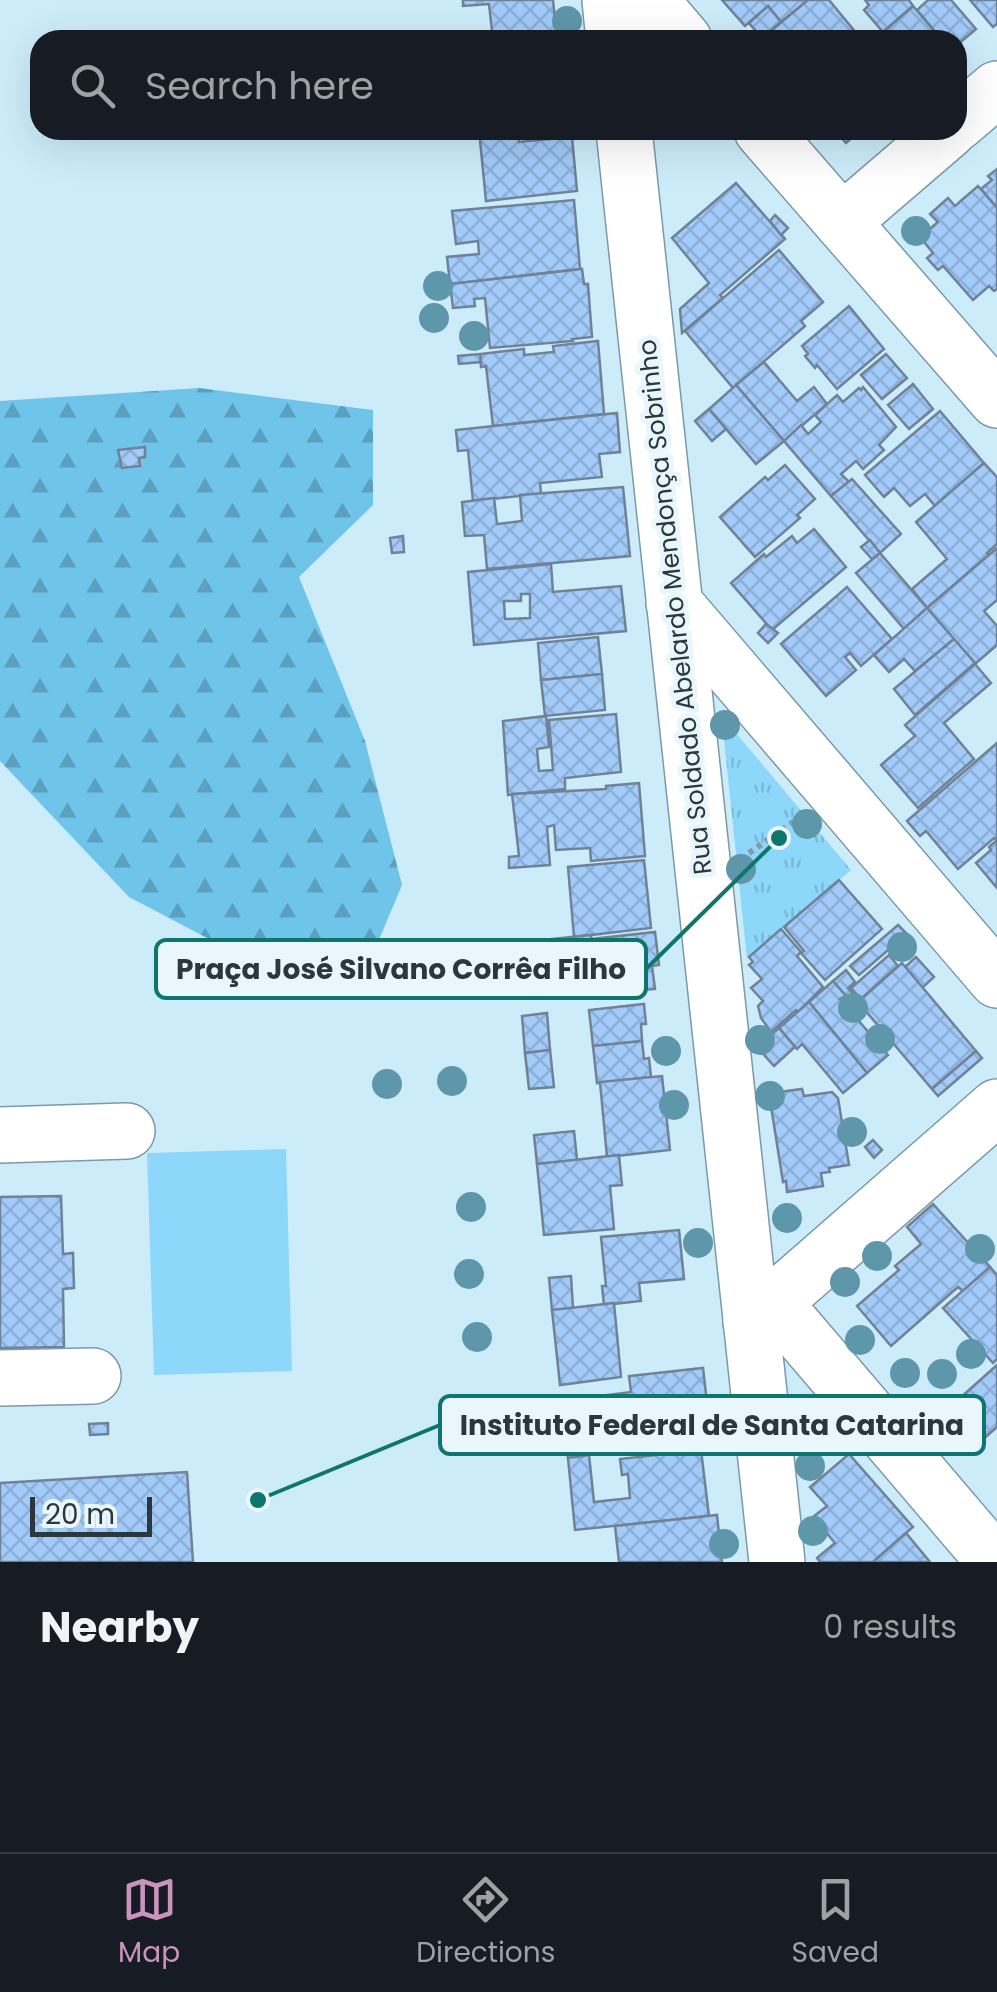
<!DOCTYPE html>
<meta charset="utf-8">
<style>
:root{--surface:#171b24;--page:#20242c;--text:#f1f3f6;--muted:#9ea1a6;--line:#363941;--accent:#ca93bc}
body{margin:0;font-family:Poppins,sans-serif;background:var(--page);color:var(--text)}
.scale{position:absolute;left:30px;bottom:25px;width:122px;box-sizing:border-box;padding-left:10px;border:5px solid #2b373d;border-top:0;font-size:28px;line-height:35px;white-space:nowrap;color:#2b373d;-webkit-text-stroke:8px #e9f6fb;paint-order:stroke}
.list{margin:0;padding:0;list-style:none}
h2{display:flex;justify-content:space-between;align-items:center;height:130px;margin:0;padding:0 40px;font-size:42px}
h2 small{font-size:32px;font-weight:400;color:var(--muted)}
.icon{flex:none;width:55px;height:55px;fill:none;stroke:currentColor;stroke-width:2;stroke-linecap:round;stroke-linejoin:round}
.map{position:relative;flex:none;width:997px;height:1562px;overflow:hidden}
.search{position:absolute;background:var(--surface);box-shadow:0 10px 40px #0002;left:30px;right:30px;top:30px;height:110px;display:flex;align-items:center;gap:25px;box-sizing:border-box;padding:0 35px;border-radius:30px;color:var(--muted);font-size:38px}
.sheet{height:290px;background:var(--surface)}
nav{display:flex;justify-content:space-around;align-items:center;box-sizing:border-box;height:140px;border-top:2px solid var(--line);background:var(--surface);font-size:28px;color:var(--muted)}
nav a{display:grid;justify-items:center;gap:5px}
nav .on{color:var(--accent)}
.map>svg:first-child{display:block}
.forest{fill:url(#forest-firs)}
.park{fill:url(#park-tufts)}
.pitch{fill:#8dd8fa}
.building{fill:url(#building-cross-hatch);stroke:#708297;stroke-width:2.5;fill-rule:evenodd}
.lines{fill:none;stroke-linecap:round;stroke-linejoin:round}
.minor-casing{stroke:#7c99a6;stroke-width:58}
.path{stroke:#859ca6;stroke-width:6;stroke-dasharray:5 5;stroke-linecap:butt}
.minor{stroke:#fff;stroke-width:55}
.tree{fill:#5e96aa}
.labels{text-anchor:middle;dominant-baseline:central;stroke-width:10;stroke-linejoin:round;paint-order:stroke}
.street-label{font-size:25px;fill:#2b373d;stroke:#e9f6fb}
.leader{fill:none;stroke:#0f766e;stroke-width:4}
.callout-dot{fill:#0f766e;stroke:#e9f6fb;stroke-width:4}
.callout{fill:#e9f6fb;stroke:#0f766e;stroke-width:4}
.callout-label{font-size:28px;text-anchor:middle;font-weight:bold;fill:#2b373d}
</style>
<div class="map">
<svg width="997" height="1562" viewBox="0 0 997 1562">
<defs>
<pattern id="forest-firs" width="22" height="20" patternUnits="userSpaceOnUse" patternTransform="scale(2.5)"><rect width="22" height="20" fill="#6fc4ea"/><path d="M5 1l3.5 6h-7zM16 11l3.5 6h-7z" fill="#5ba0bf"/></pattern>
<pattern id="park-tufts" width="24" height="20" patternUnits="userSpaceOnUse" patternTransform="scale(2.5)"><rect width="24" height="20" fill="#8dd8fa"/><path d="M3 7l-1-3M5 7V3M7 7l1-3M15 17l-1-3M17 17v-4M19 17l1-3" fill="none" stroke="#7abad7"/></pattern>
<pattern id="building-cross-hatch" width="8" height="8" patternUnits="userSpaceOnUse" patternTransform="scale(2.5)"><rect width="8" height="8" fill="#a2cbfa"/><path d="M0 0l8 8M0 8l8-8" fill="none" stroke="#8cafd7"/></pattern>
</defs>
<rect width="100%" height="100%" fill="#cdecfa"/>
<polygon class="forest" points="199,388 373,410 373,505 299,577 365,741 402,885 373,954 228,949 129,897 0,761 0,401"/>
<polygon class="park" points="722,721 726,721 851,870 747,959"/>
<polygon class="pitch" points="286,1149 292,1371 154,1375 147,1153"/>
<g class="building">
<polygon points="463,0 553,0 557,40 493,40 489,4 463,6"/>
<polygon points="722,0 808,0 781,22 768,6 745,26"/>
<polygon points="808,0 829,0 862,40 760,40"/>
<polygon points="865,0 909,0 913,6 883,32 864,10 869,5"/>
<polygon points="928,0 951,0 976,29 957,45 957,40 942,40 917,10"/>
<polygon points="970,0 997,0 997,24 993,27"/>
<polygon points="768,6 781,22 762,38 749,23"/>
<polygon points="913,6 942,40 874,40 883,32"/>
<polygon points="479,130 518,130 519,142 572,137 577,191 486,201"/>
<polygon points="835,130 861,130 846,143"/>
<polygon points="997,169 997,208 981,189 992,180 988,176"/>
<polygon points="736,183 785,239 720,295 723,298 682,333 680,309 709,283 672,238"/>
<polygon points="978,186 997,208 997,289 994,291 989,286 973,300 943,266 938,270 927,258 933,253 920,237 938,222 930,214 948,198 955,206"/>
<polygon points="574,200 580,269 450,284 447,257 479,254 478,241 456,244 452,211"/>
<polygon points="775,215 788,228 781,235 770,221"/>
<polygon points="779,250 823,302 801,321 805,326 733,388 685,331"/>
<polygon points="582,269 584,284 588,284 592,337 572,339 573,341 490,348 485,298 474,299 475,306 453,308 450,284"/>
<polygon points="849,306 884,349 837,389 817,365 815,368 805,356 808,354 802,346"/>
<polygon points="598,341 604,414 493,426 486,366 481,367 480,354 524,349 524,355 554,352 553,346"/>
<polygon points="480,354 481,362 459,364 458,356"/>
<polygon points="886,354 907,378 882,399 861,375"/>
<polygon points="764,362 797,401 814,387 827,404 784,441 736,385"/>
<polygon points="913,384 933,409 909,429 888,405"/>
<polygon points="736,385 784,441 756,464 709,409"/>
<polygon points="863,387 896,427 879,445 884,450 863,469 856,461 841,474 849,482 831,496 784,441 801,425 808,434 821,422 815,415 837,395 843,402 859,388 861,390"/>
<polygon points="709,409 726,429 712,441 695,421"/>
<polygon points="940,411 984,463 935,506 925,494 910,506 894,488 884,497 865,475"/>
<polygon points="617,413 620,452 599,454 602,477 540,483 541,493 538,494 473,501 468,450 458,451 456,430"/>
<polygon points="145,447 145,457 139,458 140,466 122,468 118,450"/>
<polygon points="984,463 997,477 997,544 987,553 989,555 927,608 912,589 947,559 916,522"/>
<polygon points="785,465 815,499 797,515 800,518 755,557 720,517 765,477 768,480"/>
<polygon points="852,479 901,534 880,553 831,496"/>
<polygon points="623,487 630,556 487,569 484,535 465,536 462,502 494,498 497,524 522,521 520,495"/>
<polygon points="814,529 846,567 772,630 731,583 764,554 766,557 792,536 797,543"/>
<polygon points="403,536 404,552 392,553 390,538"/>
<polygon points="870,540 880,553 872,559 861,547"/>
<polygon points="997,548 997,600 984,611 997,626 997,645 975,664 927,608"/>
<polygon points="880,553 927,608 904,629 856,573"/>
<path d="M551,564l2,28 68,-6 5,45 -152,14 -6,-73zM521,594h9v24l-25,1 -1,-18h17z"/>
<polygon points="847,587 892,639 861,666 850,653 845,657 856,670 826,696 781,644"/>
<polygon points="927,608 954,639 915,671 904,659 889,672 874,655"/>
<polygon points="766,624 778,633 768,643 758,633"/>
<polygon points="598,637 602,674 541,680 538,643"/>
<polygon points="954,639 975,663 915,715 894,689"/>
<polygon points="975,664 991,683 944,723 974,759 918,808 881,765 915,736 905,725"/>
<polygon points="602,674 605,710 545,716 541,680"/>
<polygon points="616,714 621,772 565,778 565,789 508,795 503,721 546,716 549,747 537,749 539,771 553,770 549,720"/>
<polygon points="997,743 997,840 994,838 958,869 926,831 920,836 907,821"/>
<polygon points="639,783 645,856 591,861 590,848 556,850 554,825 547,827 550,865 509,868 509,857 519,856 512,794 606,789 606,786"/>
<polygon points="997,840 997,888 976,863 991,850 989,847"/>
<polygon points="644,860 651,928 574,937 568,867"/>
<polygon points="839,880 882,929 825,980 801,953 804,951 784,927"/>
<polygon points="898,925 907,934 859,975 850,966"/>
<polygon points="781,929 801,952 797,956 823,987 798,1012 796,1010 771,1032 761,1018 758,1006 763,1001 751,988 762,979 749,965 753,962 749,957"/>
<polygon points="655,932 659,965 652,966 655,989 570,998 567,968 517,973 514,943 591,935 591,939"/>
<polygon points="889,955 898,966 861,999 851,988"/>
<polygon points="916,957 934,977 922,988 905,967"/>
<polygon points="902,963 976,1051 932,1089 858,1002"/>
<polygon points="846,970 855,982 848,988 857,998 852,1003 833,981"/>
<polygon points="833,981 846,996 840,999 888,1055 867,1073 809,1002"/>
<polygon points="809,1002 867,1073 843,1093 802,1044 797,1049 779,1028"/>
<polygon points="644,1004 646,1024 641,1024 642,1041 593,1046 589,1010"/>
<polygon points="547,1013 550,1050 525,1053 522,1016"/>
<polygon points="779,1028 795,1047 774,1066 757,1047"/>
<polygon points="642,1041 644,1059 649,1058 651,1077 597,1083 593,1046"/>
<polygon points="550,1050 554,1087 529,1089 525,1053"/>
<polygon points="976,1051 982,1058 938,1096 932,1089"/>
<polygon points="662,1076 670,1150 607,1157 600,1082"/>
<polygon points="802,1089 804,1096 832,1092 838,1098 849,1165 829,1168 830,1172 821,1173 823,1186 787,1192 786,1181 783,1182 770,1100 781,1099 779,1092"/>
<polygon points="574,1131 577,1160 537,1164 534,1135"/>
<polygon points="873,1140 882,1150 874,1158 865,1147"/>
<polygon points="619,1155 622,1185 610,1186 614,1229 544,1235 537,1164"/>
<polygon points="61,1196 63,1254 73,1253 74,1288 63,1289 64,1347 0,1348 0,1197"/>
<polygon points="933,1204 990,1267 963,1291 958,1287 891,1346 857,1306 899,1270 895,1266 921,1244 907,1227"/>
<polygon points="679,1230 684,1279 639,1283 641,1301 604,1305 602,1286 606,1286 601,1237"/>
<polygon points="990,1267 997,1275 997,1359 993,1363 943,1308"/>
<polygon points="571,1276 573,1308 552,1310 549,1278"/>
<polygon points="614,1303 621,1377 560,1385 552,1310"/>
<polygon points="997,1365 997,1427 973,1448 942,1414"/>
<polygon points="703,1368 711,1437 667,1442 668,1447 614,1453 607,1395 631,1392 629,1376"/>
<polygon points="108,1423 108,1434 90,1435 89,1424"/>
<polygon points="582,1444 583,1456 568,1458 566,1446"/>
<polygon points="701,1450 709,1516 575,1530 568,1458 589,1455 594,1502 630,1498 628,1474 622,1475 620,1459"/>
<polygon points="849,1454 913,1527 873,1562 820,1562 817,1558 835,1543 813,1517 827,1506 810,1487"/>
<polygon points="187,1472 193,1562 0,1562 0,1483"/>
<polygon points="717,1515 722,1562 619,1562 615,1526"/>
<polygon points="906,1533 930,1562 873,1562 899,1539"/>
</g>
<g class="lines">
<g class="minor-casing">
<g id="minor">
<polyline points="610,0 614,40"/>
<polyline points="650,0 684,40"/>
<polyline points="957,123 997,89"/>
<polyline points="624,130 777,1562"/>
<polyline points="762,130 997,400"/>
<polyline points="842,222 949,130"/>
<polyline points="674,603 997,980"/>
<polyline points="0,1135 127,1131"/>
<polyline points="774,1303 995,1562"/>
<polyline points="751,1322 997,1107"/>
<polyline points="0,1378 93,1376"/>
</g>
</g>
<polyline class="path" points="749,853 796,820"/>
<use href="#minor" class="minor"/>
</g>
<g class="tree">
<circle cx="567" cy="21" r="15"/>
<circle cx="916" cy="231" r="15"/>
<circle cx="438" cy="286" r="15"/>
<circle cx="434" cy="318" r="15"/>
<circle cx="474" cy="336" r="15"/>
<circle cx="725" cy="725" r="15"/>
<circle cx="807" cy="824" r="15"/>
<circle cx="741" cy="869" r="15"/>
<circle cx="902" cy="947" r="15"/>
<circle cx="853" cy="1008" r="15"/>
<circle cx="880" cy="1039" r="15"/>
<circle cx="760" cy="1040" r="15"/>
<circle cx="666" cy="1051" r="15"/>
<circle cx="452" cy="1081" r="15"/>
<circle cx="387" cy="1084" r="15"/>
<circle cx="770" cy="1096" r="15"/>
<circle cx="674" cy="1105" r="15"/>
<circle cx="852" cy="1132" r="15"/>
<circle cx="471" cy="1207" r="15"/>
<circle cx="787" cy="1218" r="15"/>
<circle cx="698" cy="1243" r="15"/>
<circle cx="980" cy="1249" r="15"/>
<circle cx="877" cy="1256" r="15"/>
<circle cx="469" cy="1274" r="15"/>
<circle cx="845" cy="1282" r="15"/>
<circle cx="477" cy="1337" r="15"/>
<circle cx="860" cy="1340" r="15"/>
<circle cx="971" cy="1354" r="15"/>
<circle cx="905" cy="1373" r="15"/>
<circle cx="942" cy="1374" r="15"/>
<circle cx="486" cy="1409" r="15"/>
<circle cx="810" cy="1466" r="15"/>
<circle cx="813" cy="1531" r="15"/>
<circle cx="724" cy="1544" r="15"/>
</g>
<g class="labels">
<g class="street-label">
<text transform="translate(675 607) rotate(-96)">Rua Soldado Abelardo Mendonça Sobrinho</text>
</g>
</g>
<path class="leader" d="M779 838L646 969M258 1500L440 1425"/>
<g class="callout-dot">
<circle cx="779" cy="838" r="10"/>
<circle cx="258" cy="1500" r="10"/>
</g>
<g class="callout">
<rect x="156" y="940" width="490" height="58" rx="10"/>
<rect x="440" y="1396" width="544" height="58" rx="10"/>
</g>
<g class="callout-label">
<text x="401" y="979">Praça José Silvano Corrêa Filho</text>
<text x="712" y="1435">Instituto Federal de Santa Catarina</text>
</g>
</svg>
<div class="scale">20 m</div>
<div class="search"><svg class="icon" aria-label="search" viewBox="0 0 24 24"><circle cx="10" cy="10" r="6"/><path d="M15 15l6 6"/></svg>Search here</div>
</div>
<section class="sheet">
<h2>Nearby<small>0 results</small></h2>
<ul class="list">
</ul>
</section>
<nav>
<a class="on"><svg class="icon" aria-label="map" viewBox="0 0 24 24"><path d="M3 6l6-2 6 2 6-2v14l-6 2-6-2-6 2zM9 4v14M15 6v14"/></svg>Map</a>
<a><svg class="icon" aria-label="directions" viewBox="0 0 24 24"><path d="M12 3l9 9-9 9-9-9zM9 14v-3h6M13 9l2 2-2 2"/></svg>Directions</a>
<a><svg class="icon" aria-label="saved" viewBox="0 0 24 24"><path d="M7 4h10v16l-5-4-5 4z"/></svg>Saved</a>
</nav>
